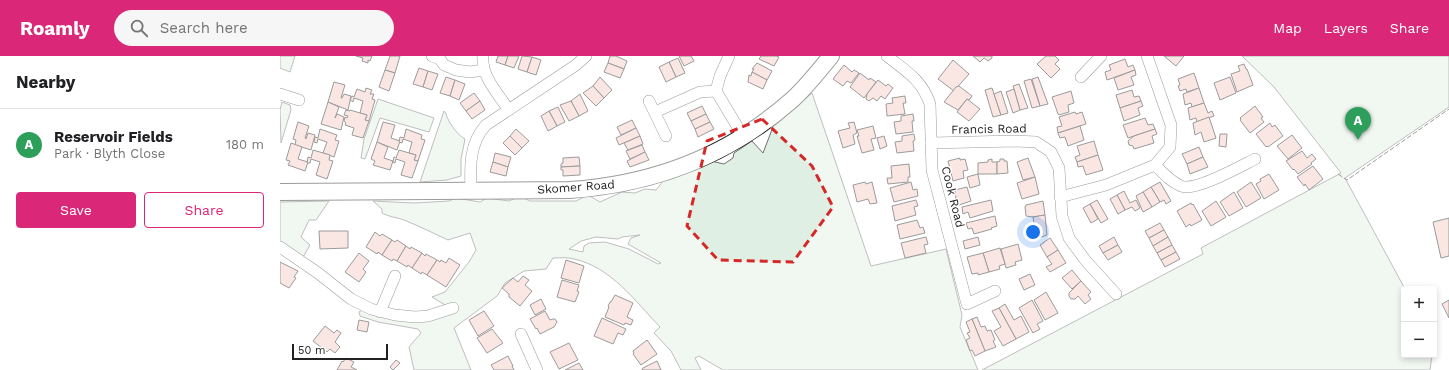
<!DOCTYPE html>
<meta charset="utf-8">
<style>
:root{--surface:#fff;--page:#f6f6f6;--text:#202124;--muted:#757577;--line:#e0e0e0;--accent:#db2777}
body{margin:0;font-family:"Work Sans",sans-serif;background:var(--page);color:var(--text)}
.controls{position:absolute;right:12px;bottom:12px;display:grid;overflow:hidden;border-radius:4px;box-shadow:0 2px 6px #0003}
.controls button{width:36px;height:36px;display:grid;place-items:center;padding:0;border:0;border-bottom:1px solid var(--line);background:var(--surface);color:var(--text);font:20px sans-serif}
.scale{position:absolute;left:12px;bottom:10px;width:96px;box-sizing:border-box;padding-left:4px;border:2px solid #222;border-top:0;font-size:11px;line-height:14px;white-space:nowrap;color:#222;-webkit-text-stroke:3px #fff;paint-order:stroke}
.you{position:absolute;left:753px;top:176px;width:14px;height:14px;margin:-10px;border:3px solid #fff;border-radius:50%;background:#1a73e8;box-shadow:0 0 0 6px #1a73e833}
.badge{display:grid;place-items:center;width:26px;height:26px;border-radius:50%;background:var(--accent);color:#fff;font-size:13px;font-weight:700}
.pin{position:absolute;translate:-50% -33px;filter:drop-shadow(0 1px 2px #0008)}
.pin::after{content:'';position:absolute;top:21px;width:14px;height:12px;background:inherit;clip-path:polygon(0 0,100% 0,50% 100%)}
.list{margin:0;padding:0;list-style:none}
h2{display:flex;justify-content:space-between;align-items:center;height:52px;margin:0;padding:0 16px;font-size:17px}
h2 small{font-size:13px;font-weight:400;color:var(--muted)}
.list li{display:grid;grid-template-columns:26px 1fr auto;gap:12px;align-items:center;box-sizing:border-box;height:72px;padding:0 16px;border-top:1px solid var(--line)}
.list b{display:block;font-size:15px;white-space:nowrap}
.list p{margin:0;font-size:13px;white-space:nowrap;color:var(--muted)}
.list em{font-size:13px;font-style:normal;color:var(--muted)}
.actions{display:flex;gap:8px;padding:12px 16px}
.actions a{flex:1;padding:9px 0;border:1px solid var(--accent);border-radius:4px;text-align:center;font-size:14px;color:var(--accent)}
.actions .main{background:var(--accent);color:#fff}
.icon{flex:none;width:22px;height:22px;fill:none;stroke:currentColor;stroke-width:2;stroke-linecap:round;stroke-linejoin:round}
.map{position:relative;flex:none;width:1169px;height:314px;overflow:hidden}
header{display:flex;align-items:center;gap:24px;box-sizing:border-box;height:56px;padding:0 20px;background:var(--accent);color:#fff}
header strong{font-size:19px}
nav{display:flex;gap:22px;margin-inline-start:auto;font-size:14px}
.search{width:280px;height:36px;background:var(--page);display:flex;align-items:center;gap:10px;box-sizing:border-box;padding:0 14px;border-radius:22px;color:var(--muted);font-size:15px}
main{display:flex}
aside{flex:1;background:var(--surface)}
.map>svg:first-child{display:block}
.green{fill:#e0efe3;stroke:#6f6f6f;fill-rule:evenodd}
.building{fill:#f3c9c0;stroke:#222}
.lines{fill:none;stroke-linecap:round;stroke-linejoin:round}
.street-casing{stroke:#222;stroke-width:12}
.secondary-casing{stroke:#222;stroke-width:18}
.street{stroke:#fff;stroke-width:11}
.secondary{stroke:#fff;stroke-width:16}
.fence{stroke:#222;stroke-width:1;stroke-dasharray:5 2;stroke-linecap:butt}
.marked{fill:none;stroke:#d62828;stroke-width:3;stroke-dasharray:8 5;stroke-linejoin:round}
.labels{text-anchor:middle;dominant-baseline:central;stroke-width:3;stroke-linejoin:round;paint-order:stroke}
.street-label{font-size:12px;fill:#222;stroke:#fff}
</style>
<header>
<strong>Roamly</strong>
<div class="search"><svg class="icon" aria-label="search" viewBox="0 0 24 24"><circle cx="10" cy="10" r="6"/><path d="M15 15l6 6"/></svg>Search here</div>
<nav><a>Map</a><a>Layers</a><a>Share</a></nav>
</header>
<main>
<aside>
<h2>Nearby<small></small></h2>
<ul class="list">
<li><span class="badge" style="background:#2e9e5b">A</span><div><b>Reservoir Fields</b><p>Park · Blyth Close</p></div><em>180 m</em></li>
</ul>
<div class="actions"><a class="main">Save</a><a>Share</a></div>
</aside>
<div class="map">
<svg width="1169" height="314" viewBox="0 0 1169 314">
<rect width="100%" height="100%" fill="#fff"/>
<g class="green">
<polygon points="0,0 15,0 10,16 0,12"/>
<polygon points="962,0 1169,0 1169,51 1065,122 1125,233 1124,299 1152,299 1150,314 702,314 923,198 921,192 1061,117 994,31"/>
<path d="M532,37l59,173 75,-17 16,66 -2,12 18,43h-255l-24,-14 -4,2 6,12h-20l-10,-19 -17,-18 6,-6c-25,-26 -49,-60 -86,-68 -6,-2 -14,-1 -21,-1l-7,11 -22,2 -19,12 -8,13 -43,32 17,42h-57l-5,-23 12,-14 -3,-4 -40,-7 -18,-6 -1,-4 3,-2 21,7 67,-9 -18,-11 13,-5 24,-30 7,-12 -6,-17 -22,7c-15,-7 -29,-14 -44,-20 -8,-3 -15,-3 -22,-7v-4l-9,-8 41,2 35,-2 7,-3 24,4 7,-4 22,3 11,-5 10,5h46l12,-6 12,7 22,-10 13,1 10,-4 11,1 12,-15 17,-1 26,-13 13,3 9,-6 1,-5 18,-12 11,12 10,-26zM360,179l-9,3 -3,6 33,19 -3,1 -29,-15 -24,-7 -16,1 -5,3 -1,6 -14,-3 12,-8 15,-4 22,2 4,-2z"/>
<polygon points="98,43 154,62 149,76 100,62 85,103 81,102 84,83"/>
<polygon points="2,46 10,49 11,54 1,87 0,54"/>
<path d="M164,55c3,3 2,5 4,8 3,7 11,17 17,20l-4,20v17l-14,4 -27,2z"/>
<polygon points="49,145 36,164 29,164 21,181 30,189 22,203 0,191 0,146"/>
</g>
<g class="building">
<polygon points="76,0 92,0 90,5 88,4 88,7 82,5 83,2"/>
<polygon points="110,0 120,0 115,17 105,14"/>
<polygon points="218,0 228,0 225,9 216,6"/>
<polygon points="228,0 239,0 234,12 225,9"/>
<polygon points="242,0 252,1 247,16 238,13"/>
<polygon points="330,0 336,0 347,5 344,13 328,7"/>
<polygon points="399,0 411,0 414,5 404,10"/>
<polygon points="481,0 496,0 499,1 494,10 479,3"/>
<polygon points="693,0 712,0 712,2 708,5 704,2 700,6"/>
<polygon points="766,0 775,0 779,4 775,8 780,13 771,22 757,8"/>
<polygon points="884,0 904,0 896,10"/>
<polygon points="252,1 261,4 256,19 247,16"/>
<polygon points="398,2 405,17 396,21 389,6"/>
<polygon points="845,3 848,11 853,9 855,14 827,24 825,16 831,14 829,9"/>
<polygon points="673,4 689,18 674,35 658,23"/>
<polygon points="389,6 396,21 386,26 379,11"/>
<polygon points="328,7 344,13 340,22 324,16"/>
<polygon points="477,7 492,15 487,24 472,16 474,13 472,13"/>
<polygon points="964,8 966,13 967,13 973,29 957,36 951,18 960,15 958,10"/>
<polygon points="564,9 572,16 574,14 579,17 571,27 567,25 563,30 553,23"/>
<polygon points="139,12 148,15 143,31 133,28"/>
<polygon points="105,14 115,17 109,35 99,31"/>
<polygon points="855,14 856,19 851,21 854,29 838,34 834,22"/>
<polygon points="148,15 158,18 152,34 143,31"/>
<polygon points="472,16 487,24 483,33 468,26 469,19 471,20"/>
<polygon points="580,17 589,24 590,22 596,26 584,42 570,31"/>
<polygon points="914,17 919,32 907,36 906,33 900,35 898,30 900,29 898,23"/>
<polygon points="166,21 175,24 170,40 160,37"/>
<polygon points="320,21 332,34 324,42 313,30"/>
<polygon points="758,21 768,48 760,50 752,23"/>
<polygon points="950,21 956,37 940,44 934,27"/>
<polygon points="751,23 760,50 752,52 744,25"/>
<polygon points="175,24 185,28 179,44 170,40"/>
<polygon points="598,24 606,30 608,28 613,32 605,43 601,40 597,45 593,42 589,45 586,43 587,38"/>
<polygon points="54,26 65,29 61,42 62,42 64,38 71,40 68,54 48,46"/>
<polygon points="739,28 748,52 740,54 733,30"/>
<polygon points="313,30 324,42 316,50 303,37"/>
<polygon points="679,30 692,40 689,44 687,43 678,54 664,46 676,31"/>
<polygon points="86,32 92,34 90,38 94,38 92,43 95,44 89,65 85,64 87,59 80,57 83,45 74,42 73,46 70,44 72,40 74,41 77,33 85,36"/>
<polygon points="712,32 721,59 713,61 705,34"/>
<polygon points="919,32 924,47 912,51 911,47 905,49 903,38"/>
<polygon points="734,33 740,54 733,57 726,36"/>
<polygon points="852,34 854,41 859,40 861,45 840,52 836,39"/>
<polygon points="721,35 728,57 721,59 714,38"/>
<polygon points="791,35 794,47 788,49 789,56 779,59 778,58 772,41"/>
<polygon points="194,37 200,45 186,55 180,47"/>
<polygon points="300,38 308,55 299,60 291,45"/>
<polygon points="625,40 626,47 623,47 625,58 607,60 606,48 613,47 612,42"/>
<polygon points="687,43 700,53 689,65 677,56"/>
<polygon points="200,45 205,54 192,63 186,55"/>
<polygon points="291,45 299,60 289,65 280,49"/>
<polygon points="861,45 863,50 858,52 860,59 844,65 840,52"/>
<polygon points="48,46 59,51 55,62 57,58 64,61 61,74 41,68"/>
<polygon points="924,47 928,57 932,55 934,60 917,66 916,62 910,64 908,52"/>
<polygon points="422,50 426,58 411,65 407,57"/>
<polygon points="975,50 983,61 981,62 984,66 970,77 960,64 961,63 960,62"/>
<polygon points="278,51 285,66 277,70 269,55"/>
<polygon points="66,54 69,55 70,54 87,59 85,64 89,65 83,82 72,79 74,72 65,69 66,67 64,65 65,61 67,62 68,60 64,59"/>
<polygon points="269,55 277,70 268,75 261,60"/>
<polygon points="795,56 796,58 802,56 806,68 778,77 777,71 782,70 779,61"/>
<polygon points="426,58 430,66 415,73 411,65"/>
<polygon points="633,58 634,65 632,65 633,76 616,78 614,66 621,65 621,60"/>
<polygon points="929,61 936,82 924,86 921,76 915,79 913,67"/>
<polygon points="865,62 868,69 873,68 875,73 848,82 843,69"/>
<polygon points="352,64 356,72 341,79 337,71"/>
<polygon points="18,66 29,70 25,82 26,83 28,77 35,79 31,94 15,89 16,84 13,83"/>
<polygon points="103,66 115,69 111,82 120,85 117,94 97,86"/>
<polygon points="430,66 434,73 418,81 415,73"/>
<polygon points="574,66 577,77 573,79 575,88 563,92 558,75 570,72 568,67"/>
<polygon points="990,67 992,71 995,69 1003,80 988,91 987,90 986,91 976,78"/>
<polygon points="593,70 596,82 591,83 594,94 582,97 577,80 579,80 577,74"/>
<polygon points="800,70 804,84 788,90 785,81 780,82 778,77"/>
<polygon points="356,72 360,80 339,89 336,82"/>
<polygon points="40,73 57,79 55,84 59,85 54,101 43,97 47,86 38,83 37,87 34,86 35,81 38,82"/>
<polygon points="126,73 142,79 141,83 145,84 138,105 134,104 136,99 129,97 132,86 123,83 122,87 119,86 120,81 124,82"/>
<polygon points="236,73 249,85 242,92 230,80"/>
<polygon points="875,73 877,78 872,80 874,87 854,93 853,90 849,89 848,85 854,80"/>
<polygon points="634,78 635,84 633,85 634,95 617,97 615,86 622,85 622,80"/>
<polygon points="940,78 947,78 946,91 939,90"/>
<polygon points="1012,79 1022,92 1008,103 997,90"/>
<polygon points="230,80 242,92 235,99 223,87"/>
<polygon points="360,80 363,88 348,94 344,87"/>
<polygon points="604,80 607,90 600,93 597,82"/>
<polygon points="814,85 818,99 797,106 795,101 800,99 797,90"/>
<polygon points="97,86 108,91 104,102 113,105 110,114 93,109 95,105 91,103"/>
<polygon points="11,87 22,91 18,103 28,106 25,115 8,109 10,105 6,104"/>
<polygon points="362,89 365,96 350,103 346,95"/>
<polygon points="919,91 923,101 907,108 902,98"/>
<polygon points="33,94 50,99 49,104 53,105 47,123 36,119 40,106 31,103 30,107 27,107 28,101 31,102"/>
<polygon points="119,94 136,99 134,104 138,105 132,122 121,119 125,106 116,103 115,107 113,106 114,101 116,102"/>
<polygon points="1022,95 1027,102 1032,98 1036,103 1031,107 1032,108 1018,118 1014,113 1013,114 1006,105"/>
<polygon points="365,96 369,104 350,111 347,105"/>
<polygon points="215,97 231,101 228,111 213,106"/>
<polygon points="818,99 823,114 806,119 803,110 798,111 797,106"/>
<polygon points="299,101 300,110 281,111 281,108 283,107 283,102"/>
<polygon points="923,101 928,111 910,118 907,108"/>
<polygon points="680,102 680,104 685,103 688,114 683,115 684,122 673,125 671,117 669,118 668,113 670,113 668,105"/>
<polygon points="748,102 755,121 743,124 737,106"/>
<polygon points="712,103 712,106 717,106 717,118 698,118 698,107 708,106 708,104"/>
<polygon points="720,103 724,103 724,105 727,105 728,117 717,118 717,106 720,105"/>
<polygon points="213,106 228,111 226,120 210,116"/>
<polygon points="629,108 630,121 628,121 628,126 608,128 607,122 612,122 611,110"/>
<polygon points="300,110 300,119 283,120 283,114 281,114 281,111"/>
<polygon points="1033,110 1043,123 1029,134 1025,128 1024,130 1017,121"/>
<polygon points="698,118 700,129 690,132 687,121"/>
<polygon points="989,118 999,134 984,143 976,128 981,125 980,123"/>
<polygon points="755,121 759,138 742,143 737,127"/>
<polygon points="585,126 586,128 592,126 597,147 590,148 588,143 577,146 573,129"/>
<polygon points="631,126 633,134 637,133 638,140 614,146 610,132"/>
<polygon points="880,126 891,145 886,148 884,144 880,146 871,131"/>
<polygon points="971,126 981,142 966,151 957,136"/>
<polygon points="687,131 691,145 679,149 678,144 676,144 675,134"/>
<polygon points="871,131 880,146 872,151 863,136"/>
<polygon points="844,135 850,147 856,144 860,152 855,155 852,151 845,154 837,139"/>
<polygon points="863,136 872,151 863,156 856,140"/>
<polygon points="954,136 963,152 949,160 940,146"/>
<polygon points="837,139 845,154 838,158 830,143"/>
<polygon points="636,144 638,150 634,151 636,159 615,165 612,150"/>
<polygon points="711,144 713,155 690,162 688,156 683,158 682,151"/>
<polygon points="817,144 828,163 821,167 810,148"/>
<polygon points="763,145 765,159 753,161 746,160 745,151 746,149"/>
<polygon points="936,145 946,161 931,170 922,155"/>
<polygon points="911,147 912,149 913,148 922,164 911,170 910,168 906,171 897,155"/>
<polygon points="810,148 818,163 811,167 803,152"/>
<polygon points="765,159 767,179 756,183 753,161"/>
<polygon points="715,160 717,170 711,172 712,173 694,178 692,172 688,173 686,167"/>
<polygon points="1169,162 1169,200 1161,202 1153,166"/>
<polygon points="637,164 640,172 643,171 645,177 620,183 617,169"/>
<polygon points="880,167 884,174 869,182 865,175"/>
<polygon points="884,174 888,181 873,190 869,182"/>
<polygon points="39,175 68,175 68,192 40,193"/>
<polygon points="95,176 100,180 102,178 112,184 102,199 98,196 97,198 86,191"/>
<polygon points="646,181 648,188 644,189 646,197 625,202 621,187"/>
<polygon points="698,181 700,189 685,193 683,185"/>
<polygon points="834,181 838,189 823,197 819,190"/>
<polygon points="888,181 892,189 877,197 873,190"/>
<polygon points="770,182 778,194 767,201 760,189"/>
<polygon points="112,184 115,186 117,184 126,190 117,205 113,203 112,205 102,199"/>
<polygon points="738,188 742,204 735,206 736,209 726,212 721,193"/>
<polygon points="838,189 842,196 828,204 823,197"/>
<polygon points="892,189 896,196 881,204 877,197"/>
<polygon points="126,190 130,193 131,191 142,197 132,212 128,209 127,211 117,205"/>
<polygon points="720,192 725,208 719,210 720,213 709,216 703,197"/>
<polygon points="778,194 786,207 770,216 766,211 772,208 767,201"/>
<polygon points="896,196 900,203 885,211 881,204"/>
<polygon points="79,197 89,205 83,213 86,216 79,226 65,216"/>
<polygon points="142,197 145,200 146,198 157,204 147,219 142,216 141,218 132,212"/>
<polygon points="703,197 709,216 698,219 698,217 692,218 687,201"/>
<polygon points="169,202 180,209 166,231 147,219 157,204 160,206 161,204 166,207"/>
<polygon points="286,204 304,210 299,227 281,222"/>
<polygon points="0,206 18,215 14,221 16,222 9,232 0,227"/>
<polygon points="792,214 801,225 792,233 782,222"/>
<polygon points="750,218 755,229 744,234 739,223"/>
<polygon points="243,220 249,224 245,229 252,235 240,250 229,241 229,238 222,232 233,222 238,226"/>
<polygon points="282,224 299,229 297,235 299,236 295,246 277,241"/>
<polygon points="801,225 811,236 808,239 811,243 805,248 798,240 795,243 791,243 789,240 789,237"/>
<polygon points="766,236 778,257 765,264 754,244"/>
<polygon points="335,239 353,247 347,261 353,264 351,269 345,267 344,269 325,261 329,251 328,250 330,246 331,246"/>
<polygon points="261,243 266,253 255,259 250,249"/>
<polygon points="752,244 763,265 757,268 760,273 753,277 739,252"/>
<polygon points="1169,244 1169,262 1162,248"/>
<polygon points="725,248 734,264 741,260 749,276 736,283 719,252"/>
<polygon points="719,252 736,283 723,290 714,275 721,271 712,255"/>
<polygon points="204,255 214,270 198,280 189,264"/>
<polygon points="265,255 270,264 273,263 275,263 277,266 274,271 260,278 257,272 256,273 250,263"/>
<polygon points="697,261 701,271 705,270 707,275 711,274 715,284 713,285 716,291 705,295 692,263"/>
<polygon points="322,262 346,273 343,279 338,277 333,288 314,280"/>
<polygon points="692,263 705,295 695,300 692,294 690,295 686,284 690,282 687,277 690,276 686,266"/>
<polygon points="79,264 89,266 87,276 77,274"/>
<polygon points="45,270 54,277 57,274 61,277 55,286 60,291 55,297 50,293 47,296 33,285"/>
<polygon points="212,273 223,287 207,297 197,282"/>
<polygon points="367,284 377,298 361,309 353,298 354,297 353,295"/>
<polygon points="289,287 298,304 279,313 270,296"/>
<polygon points="228,300 233,310 232,310 234,314 214,314 211,309"/>
<polygon points="66,302 74,306 71,311 77,314 57,314 62,305 63,306"/>
<polygon points="116,304 120,307 113,314 110,311"/>
<polygon points="377,305 381,314 362,314 363,312"/>
<polygon points="299,307 303,314 285,314"/>
</g>
<g class="lines">
<g class="street-casing">
<g id="street">
<polyline points="152,0 160,3 164,9 176,14 190,16 204,14"/>
<path d="M203,0c-2,20 15,38 26,54"/>
<polyline points="449,0 440,20 436,35 463,80"/>
<path d="M607,0c19,15 35,24 43,48l2,66 35,134 28,-13"/>
<polyline points="801,21 821,0"/>
<polyline points="0,38 19,44"/>
<polyline points="369,45 386,80"/>
<polyline points="375,56 420,36 436,35"/>
<polyline points="651,87 734,85 756,86 771,96 779,112 782,160 789,182 806,205 836,238"/>
<path d="M875,109c8,8 16,17 26,21 14,6 60,-20 74,-27"/>
<path d="M191,135c-1,-23 -2,-48 15,-66l90,-60 10,-9"/>
<polyline points="780,141 826,129 875,109 890,91 891,69 867,0"/>
<polyline points="0,191 38,217 71,243 91,253 115,259 135,261 148,260 173,252"/>
<polyline points="100,256 115,220"/>
<polyline points="241,278 257,314"/>
</g>
</g>
<g class="secondary-casing">
<path id="secondary" d="M0,136l290,-2c85,-6 159,-34 223,-91 14,-13 26,-28 38,-43"/>
</g>
<use href="#street" class="street"/>
<use href="#secondary" class="secondary"/>
<polyline class="fence" points="1058,118 1067,124 1169,53"/>
</g>
<path d="M0 0H1169V314H0ZM482,63l50,47 21,41 -40,55 -75,-2 -31,-34 20,-85z" fill="#fff" fill-opacity=".55" fill-rule="evenodd"/>
<path class="marked" d="M482,63l50,47 21,41 -40,55 -75,-2 -31,-34 20,-85z"/>
<g class="labels">
<g class="street-label">
<text transform="translate(709 73) rotate(-1)">Francis Road</text>
<text transform="translate(296 131) rotate(-4)">Skomer Road</text>
<text transform="translate(673 141) rotate(76)">Cook Road</text>
</g>
</g>
</svg>
<div class="controls">
<button>+</button>
<button>−</button>
</div>
<div class="scale">50 m</div>
<div class="you"></div>
<div class="pin badge" style="left:1078px;top:84px;background:#2e9e5b">A</div>
</div>
</main>
